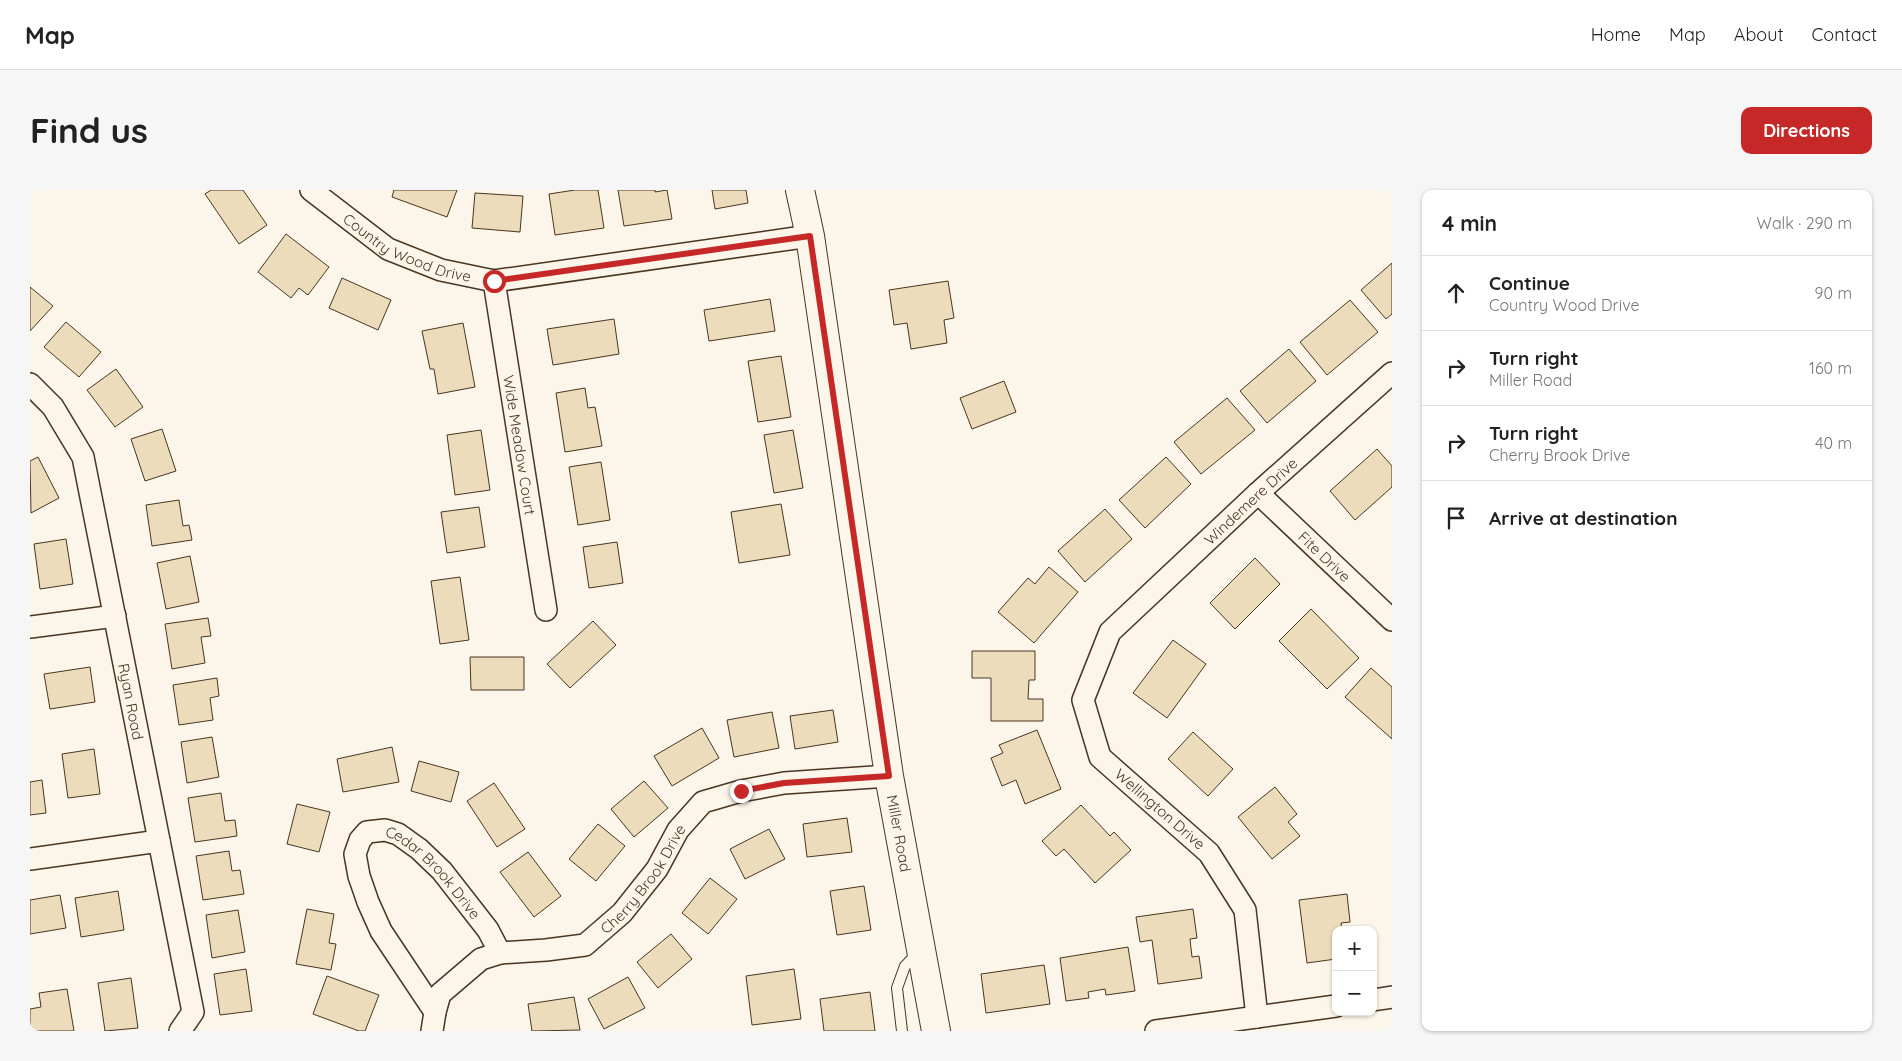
<!DOCTYPE html>
<meta charset="utf-8">
<style>
:root{--surface:#fff;--page:#f6f6f6;--text:#222;--muted:#767676;--line:#e0e0e0;--accent:#c62828}
body{margin:0;font-family:Quicksand,sans-serif;background:var(--page);color:var(--text)}
.controls{position:absolute;right:15px;bottom:15px;display:grid;overflow:hidden;border-radius:10px;box-shadow:0 1px 4px #0004}
.controls button{width:45px;height:45px;display:grid;place-items:center;padding:0;border:0;border-bottom:1px solid var(--line);background:var(--surface);color:var(--text);font:25px sans-serif}
.stop{position:absolute;width:15px;height:15px;margin:-11px;border:4px solid #c62828;border-radius:50%;background:#fff}
.stop.end{background:#c62828;border-color:#fff;box-shadow:0 1px 5px #0008}
.list{margin:0;padding:0;list-style:none}
h2{display:flex;justify-content:space-between;align-items:center;height:65px;margin:0;padding:0 20px;font-size:21px}
h2 small{font-size:16px;font-weight:400;color:var(--muted)}
.list li{display:grid;grid-template-columns:32px 1fr auto;gap:15px;align-items:center;box-sizing:border-box;height:75px;padding:0 20px;border-top:1px solid var(--line)}
.list b{display:block;font-size:19px;white-space:nowrap}
.list p{margin:0;font-size:16px;white-space:nowrap;color:var(--muted)}
.list em{font-size:16px;font-style:normal;color:var(--muted)}
.icon{flex:none;width:28px;height:28px;fill:none;stroke:currentColor;stroke-width:2;stroke-linecap:round;stroke-linejoin:round}
.map{position:relative;flex:none;width:1362px;height:841px;overflow:hidden;border-radius:10px}
header{display:flex;align-items:center;gap:30px;box-sizing:border-box;height:70px;padding:0 25px;background:var(--surface);border-bottom:1px solid var(--line)}
header strong{font-size:24px}
nav{display:flex;gap:28px;margin-inline-start:auto;font-size:18px}
.intro{display:flex;align-items:center;justify-content:space-between;box-sizing:border-box;height:120px;padding:0 30px}
h1{margin:0;font-size:35px}
.button{padding:12px 22px;border-radius:10px;background:var(--accent);color:#fff;font-size:18px;font-weight:700}
main{display:flex;gap:30px;padding:0 30px}
aside{flex:1;background:var(--surface);border-radius:10px;box-shadow:0 1px 4px #0004}
.map>svg:first-child{display:block}
.building{fill:#ecdcbc;stroke:#4a3520}
.lines{fill:none;stroke-linecap:round;stroke-linejoin:round}
.lane-casing{stroke:#4a3520;stroke-width:12}
.street-casing{stroke:#4a3520;stroke-width:24}
.secondary-casing{stroke:#4a3520;stroke-width:30}
.lane{stroke:#fbf6e9;stroke-width:10}
.street{stroke:#fbf6e9;stroke-width:21}
.secondary{stroke:#fbf6e9;stroke-width:28}
.route{stroke:#c62828;stroke-width:6}
.labels{text-anchor:middle;dominant-baseline:central;stroke-width:4;stroke-linejoin:round;paint-order:stroke}
.street-label{font-size:15px;fill:#4a3520;stroke:#fbf6e9}
</style>
<header>
<strong>Map</strong>
<nav><a>Home</a><a>Map</a><a>About</a><a>Contact</a></nav>
</header>
<div class="intro"><h1>Find us</h1><a class="button">Directions</a></div>
<main>
<div class="map">
<svg width="1362" height="841" viewBox="0 0 1362 841">
<rect width="100%" height="100%" fill="#fbf6e9"/>
<g class="building">
<polygon points="181,0 213,0 237,35 209,54 175,4"/>
<polygon points="364,0 427,0 417,27 362,7"/>
<polygon points="545,0 568,0 574,38 525,45 519,4"/>
<polygon points="588,0 625,0 625,2 637,0 642,29 594,36"/>
<polygon points="682,0 716,0 718,13 685,19"/>
<polygon points="445,3 493,6 490,42 442,38"/>
<polygon points="256,44 299,77 278,105 269,98 261,108 228,82"/>
<polygon points="1362,73 1362,124 1356,129 1331,100"/>
<polygon points="312,88 361,110 348,140 299,118"/>
<polygon points="918,91 924,128 914,130 917,153 881,159 877,133 864,135 859,100"/>
<polygon points="0,97 23,116 0,141"/>
<polygon points="740,109 745,141 679,151 674,120"/>
<polygon points="1320,110 1348,142 1297,185 1270,152"/>
<polygon points="584,129 589,164 523,175 517,139"/>
<polygon points="36,132 71,162 49,187 14,157"/>
<polygon points="433,133 445,197 408,204 404,179 400,179 392,141"/>
<polygon points="1259,159 1286,191 1237,233 1210,201"/>
<polygon points="751,166 761,227 728,232 718,171"/>
<polygon points="86,179 113,217 85,237 57,200"/>
<polygon points="974,191 986,222 942,239 930,208"/>
<polygon points="555,198 558,218 565,217 572,256 535,262 526,203"/>
<polygon points="1197,208 1225,240 1171,284 1144,252"/>
<polygon points="132,239 146,281 115,291 101,249"/>
<polygon points="451,240 460,300 425,305 417,245"/>
<polygon points="763,240 773,298 744,303 734,245"/>
<polygon points="1347,259 1362,276 1362,297 1325,330 1300,301"/>
<polygon points="8,267 29,308 1,323 0,271"/>
<polygon points="1136,267 1161,294 1115,338 1089,310"/>
<polygon points="571,272 580,330 548,335 539,277"/>
<polygon points="149,310 153,336 159,335 162,350 122,356 116,315"/>
<polygon points="751,314 760,365 709,373 701,322"/>
<polygon points="449,317 455,357 417,363 411,322"/>
<polygon points="1075,319 1102,349 1055,392 1028,361"/>
<polygon points="36,349 43,394 10,399 4,354"/>
<polygon points="587,352 593,393 559,398 553,357"/>
<polygon points="160,366 169,412 136,419 127,373"/>
<polygon points="1225,368 1250,394 1205,439 1180,413"/>
<polygon points="1019,377 1048,402 1004,453 968,422 998,388 1005,394"/>
<polygon points="430,387 439,450 410,454 401,391"/>
<polygon points="1281,419 1329,468 1297,499 1249,451"/>
<polygon points="178,428 181,446 171,447 175,473 142,479 135,434"/>
<polygon points="563,431 586,455 540,498 517,474"/>
<polygon points="1143,450 1176,474 1137,528 1103,503"/>
<polygon points="942,461 1005,461 1005,490 999,490 998,509 1013,509 1013,531 961,531 961,488 942,488"/>
<polygon points="440,467 494,467 494,500 441,500"/>
<polygon points="60,477 65,512 20,519 14,484"/>
<polygon points="1341,478 1362,497 1362,549 1315,507"/>
<polygon points="187,488 189,506 180,508 183,530 149,535 143,495"/>
<polygon points="803,520 808,552 765,559 760,526"/>
<polygon points="742,522 749,558 704,567 697,530"/>
<polygon points="672,538 689,568 642,596 624,566"/>
<polygon points="1007,540 1031,599 995,614 986,590 972,596 961,568 973,563 969,555"/>
<polygon points="1163,542 1203,579 1178,606 1138,569"/>
<polygon points="182,547 189,587 157,593 151,552"/>
<polygon points="362,557 369,592 313,602 307,569"/>
<polygon points="64,559 70,604 38,608 32,564"/>
<polygon points="389,571 429,582 421,612 381,601"/>
<polygon points="12,590 16,623 0,625 0,592"/>
<polygon points="614,591 638,618 604,647 581,619"/>
<polygon points="464,593 495,639 467,657 437,611"/>
<polygon points="1245,597 1267,624 1258,632 1270,646 1242,669 1208,627"/>
<polygon points="191,603 195,631 205,630 207,646 165,652 158,608"/>
<polygon points="267,614 300,622 289,662 257,654"/>
<polygon points="1051,615 1080,646 1084,642 1101,660 1065,693 1034,659 1026,666 1012,651"/>
<polygon points="817,628 822,662 777,667 773,634"/>
<polygon points="568,634 595,656 566,691 539,669"/>
<polygon points="739,639 755,669 715,689 700,659"/>
<polygon points="199,661 202,681 210,680 214,704 173,710 166,666"/>
<polygon points="498,662 531,706 504,727 470,682"/>
<polygon points="680,688 707,709 678,744 652,723"/>
<polygon points="834,696 841,740 807,745 800,701"/>
<polygon points="88,701 94,740 51,747 45,708"/>
<polygon points="1317,704 1320,732 1311,733 1312,740 1306,740 1306,769 1277,773 1269,710"/>
<polygon points="30,705 36,738 0,744 0,710"/>
<polygon points="277,719 304,724 299,753 306,754 301,780 266,774"/>
<polygon points="1163,719 1167,748 1160,749 1162,767 1169,766 1172,788 1128,794 1122,750 1110,752 1106,727"/>
<polygon points="208,720 215,762 182,768 176,725"/>
<polygon points="641,744 662,769 628,798 607,772"/>
<polygon points="1098,757 1105,801 1076,805 1075,799 1058,802 1059,808 1036,811 1030,768"/>
<polygon points="1014,775 1020,814 956,823 951,784"/>
<polygon points="216,779 222,821 190,825 184,784"/>
<polygon points="764,779 771,829 722,835 716,786"/>
<polygon points="297,786 349,805 335,841 329,841 283,824"/>
<polygon points="598,787 615,818 574,839 558,809"/>
<polygon points="101,788 108,838 75,841 68,793"/>
<polygon points="37,799 44,841 0,841 0,819 11,817 9,803"/>
<polygon points="840,802 845,841 794,841 790,809"/>
<polygon points="544,807 550,840 502,841 498,814"/>
</g>
<g class="lines">
<g class="lane-casing">
<polyline id="lane" points="872,841 867,798 875,776 889,762"/>
</g>
<g class="street-casing">
<g id="street">
<path id="s1" d="M281,0l77,59 53,21 53,11 316,-45"/>
<path id="s2" d="M464,91l52,329"/>
<path id="s3" d="M0,194l23,23 30,50 110,555 -13,19"/>
<path id="s4" d="M1228,303l134,127"/>
<polyline points="0,437 85,426"/>
<polyline points="0,669 129,651"/>
<polyline points="1343,810 1362,807"/>
<path id="s5" d="M405,822l-54,-81 -13,-29 -9,-26 -4,-22 5,-14 7,-8 18,-2 13,4 21,15 23,22 46,59 12,23"/>
<path id="s6" d="M1227,827l-12,-107 -36,-57 -109,-96 -17,-57 27,-68 148,-139 134,-120"/>
<path id="s7" d="M402,841l3,-19 5,-18 41,-35 19,-6 46,-3 39,-5 37,-32 35,-44 21,-39 25,-28 38,-11 43,-8 105,-7"/>
<polyline points="1126,841 1306,816"/>
</g>
</g>
<g class="secondary-casing">
<g id="secondary">
<path id="s8" d="M770,0l10,46 79,540 47,255"/>
</g>
</g>
<use href="#lane" class="lane"/>
<use href="#street" class="street"/>
<use href="#secondary" class="secondary"/>
</g>
<g class="lines">
<polyline class="route" points="464,91 780,46 859,586 754,593 711,601"/>
</g>
<g class="labels">
<g class="street-label">
<text stroke="none"><textPath href="#s1" startOffset="114">Country Wood Drive</textPath></text>
<text stroke="none"><textPath href="#s2" startOffset="166">Wide Meadow Court</textPath></text>
<text stroke="none"><textPath href="#s6" startOffset="645">Windemere Drive</textPath></text>
<text stroke="none"><textPath href="#s4" startOffset="92">Fite Drive</textPath></text>
<text stroke="none"><textPath href="#s3" startOffset="340">Ryan Road</textPath></text>
<text transform="translate(1130 619) rotate(41)">Wellington Drive</text>
<text stroke="none"><textPath href="#s8" startOffset="651">Miller Road</textPath></text>
<text stroke="none"><textPath href="#s5" startOffset="288">Cedar Brook Drive</textPath></text>
<text stroke="none"><textPath href="#s7" startOffset="286">Cherry Brook Drive</textPath></text>
</g>
</g>
</svg>
<div class="controls">
<button>+</button>
<button>−</button>
</div>
<div class="stop" style="left:464px;top:91px"></div>
<div class="stop end" style="left:711px;top:601px"></div>
</div>
<aside>
<h2>4 min<small>Walk · 290 m</small></h2>
<ul class="list">
<li><svg class="icon" aria-label="ahead" viewBox="0 0 24 24"><path d="M12 20V5M6 11l6-6 6 6"/></svg><div><b>Continue</b><p>Country Wood Drive</p></div><em>90 m</em></li>
<li><svg class="icon" aria-label="right" viewBox="0 0 24 24"><path d="M7 20v-9h11M14 6l5 5-5 5"/></svg><div><b>Turn right</b><p>Miller Road</p></div><em>160 m</em></li>
<li><svg class="icon" aria-label="right" viewBox="0 0 24 24"><path d="M7 20v-9h11M14 6l5 5-5 5"/></svg><div><b>Turn right</b><p>Cherry Brook Drive</p></div><em>40 m</em></li>
<li><svg class="icon" aria-label="arrive" viewBox="0 0 24 24"><path d="M6 21V4h12l-3 4 3 4H6"/></svg><div><b>Arrive at destination</b></div></li>
</ul>
</aside>
</main>
